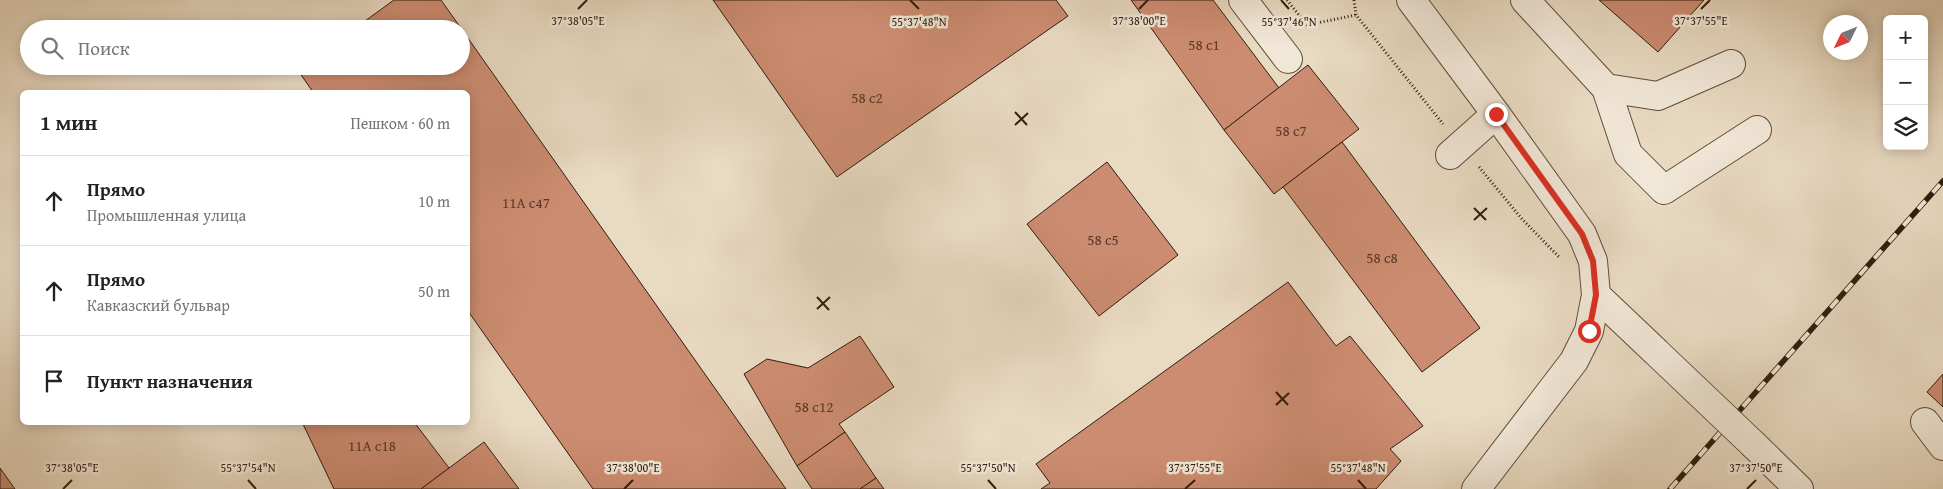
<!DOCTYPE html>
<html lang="ru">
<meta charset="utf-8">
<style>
:root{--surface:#fff;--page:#f6f6f6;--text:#222;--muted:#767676;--line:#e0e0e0}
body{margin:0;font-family:"Gentium Book Plus",serif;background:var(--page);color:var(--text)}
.controls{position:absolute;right:15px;top:15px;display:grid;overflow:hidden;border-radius:8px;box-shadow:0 2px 12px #0003}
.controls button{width:45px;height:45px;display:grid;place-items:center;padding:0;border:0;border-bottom:1px solid var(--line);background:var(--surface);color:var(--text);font:25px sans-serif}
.compass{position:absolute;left:1823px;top:15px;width:45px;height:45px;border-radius:50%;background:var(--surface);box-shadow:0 2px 12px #0003;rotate:227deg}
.stop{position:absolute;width:15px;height:15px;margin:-11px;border:4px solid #d93025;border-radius:50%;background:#fff}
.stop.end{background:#d93025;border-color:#fff;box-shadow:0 1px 5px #0008}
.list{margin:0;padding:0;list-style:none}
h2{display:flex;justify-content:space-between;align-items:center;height:65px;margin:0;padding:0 20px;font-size:21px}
h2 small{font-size:16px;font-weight:400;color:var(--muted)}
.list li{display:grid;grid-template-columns:32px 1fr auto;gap:15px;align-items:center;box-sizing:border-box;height:90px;padding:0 20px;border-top:1px solid var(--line)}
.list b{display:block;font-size:19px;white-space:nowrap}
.list p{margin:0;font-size:16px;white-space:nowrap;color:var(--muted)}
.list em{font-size:16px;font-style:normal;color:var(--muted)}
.icon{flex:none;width:28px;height:28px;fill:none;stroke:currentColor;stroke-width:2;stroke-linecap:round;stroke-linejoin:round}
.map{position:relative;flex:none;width:1943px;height:489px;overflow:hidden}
.search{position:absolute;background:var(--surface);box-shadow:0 2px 12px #0003;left:20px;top:20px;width:450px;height:55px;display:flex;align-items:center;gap:12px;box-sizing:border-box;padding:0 18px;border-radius:28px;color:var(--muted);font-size:19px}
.panel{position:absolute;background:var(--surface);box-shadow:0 2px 12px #0003;left:20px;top:90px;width:450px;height:335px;border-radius:8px}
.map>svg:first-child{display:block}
.building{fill:#cc8c71;stroke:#311d0d}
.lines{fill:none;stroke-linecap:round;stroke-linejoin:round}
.minor-casing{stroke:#5f4c3a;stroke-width:30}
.path{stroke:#311d0d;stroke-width:3;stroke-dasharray:1 2.5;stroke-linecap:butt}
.minor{stroke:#f1e7d7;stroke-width:28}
.rail-casing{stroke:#311d0d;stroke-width:5.5}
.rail{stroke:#f1e7d7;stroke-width:4;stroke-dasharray:11;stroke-linecap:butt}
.minor-bridge-casing{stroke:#5f4c3a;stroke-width:30;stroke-linecap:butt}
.minor-bridge{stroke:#f1e7d7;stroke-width:28}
.route{stroke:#d93025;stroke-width:6}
.ticks{fill:none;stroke:#311d0d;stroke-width:2}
.labels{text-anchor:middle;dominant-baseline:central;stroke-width:5;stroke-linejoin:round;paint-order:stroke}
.number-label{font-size:15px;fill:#583926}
.ticks-label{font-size:12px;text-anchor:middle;fill:#311d0d;stroke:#f1e7d7;stroke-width:5;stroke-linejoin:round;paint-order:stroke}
</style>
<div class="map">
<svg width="1943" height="489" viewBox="0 0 1943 489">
<rect width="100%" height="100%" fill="#e9dac2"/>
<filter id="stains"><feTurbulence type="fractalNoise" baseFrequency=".004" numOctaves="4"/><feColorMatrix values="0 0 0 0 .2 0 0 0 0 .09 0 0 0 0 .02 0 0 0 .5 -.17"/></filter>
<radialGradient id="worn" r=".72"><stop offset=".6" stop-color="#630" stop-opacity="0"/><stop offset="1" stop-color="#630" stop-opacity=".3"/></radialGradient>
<g class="building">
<polygon points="394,0 441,0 786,489 593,489 468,311 468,92 313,92 297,69 300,66 461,66 461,29 354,29"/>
<polygon points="713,0 1056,0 1068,16 837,177"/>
<polygon points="1131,0 1213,0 1279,88 1224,130"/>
<polygon points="1599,0 1704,0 1658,52"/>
<polygon points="1308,65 1359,129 1274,194 1224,130"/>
<polygon points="1342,142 1480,328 1422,372 1283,187"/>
<polygon points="1107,162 1178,255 1099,316 1027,224"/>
<polygon points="1288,282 1336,346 1350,336 1423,426 1390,449 1401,461 1376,489 1041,489 1050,483 1036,464"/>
<polygon points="860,336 894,387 839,424 845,432 797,466 744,374 767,359 808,368"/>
<polygon points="1943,374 1943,407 1927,392"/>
<polygon points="302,422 414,422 449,468 421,489 334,489"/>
<polygon points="845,432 876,478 860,489 812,489 797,466"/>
<polygon points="484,442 519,489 421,489 449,468"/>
<polygon points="0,468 15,489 0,489"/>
<polygon points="876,478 884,489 860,489"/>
</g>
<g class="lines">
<g class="minor-casing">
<g id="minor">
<polyline points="1243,0 1288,59"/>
<polyline points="1411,0 1496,114 1582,234 1593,261 1596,295 1589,331 1574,361 1476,489"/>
<polyline points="1525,0 1606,88 1658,96 1731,64"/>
<polyline points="1606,88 1628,154 1664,190 1757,130"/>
<polyline points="1450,155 1496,114"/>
<polyline points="1596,295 1654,350"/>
<polyline points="1925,422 1943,446"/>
<polyline points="1755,446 1799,489"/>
</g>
</g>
<g class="path">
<polyline points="1287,0 1307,25 1356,15"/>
<polyline points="1354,0 1356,15 1443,124"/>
<polyline points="1479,167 1522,219 1559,257"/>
</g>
<use href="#minor" class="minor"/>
<g class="rail-casing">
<polyline id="rail" points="1670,489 1943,181"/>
</g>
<use href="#rail" class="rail"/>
<g class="minor-bridge-casing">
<polyline id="minor-bridge" points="1654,350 1755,446"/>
</g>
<use href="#minor-bridge" class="minor-bridge"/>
</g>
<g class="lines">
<polyline class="route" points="1496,114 1582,234 1593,261 1596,295 1589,331"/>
</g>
<path class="ticks" d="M910,0l9,9M1281,0l8,9M578,9l9,-9M1139,9l9,-9M1701,9l9,-9M1015,112l12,13M1015,125l13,-12M1474,208l12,12M1474,220l13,-12M817,297l12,13M817,309l13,-12M1276,392l12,13M1276,405l13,-12M248,480l8,9M988,480l8,9M1358,480l8,9M63,489l9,-9M624,489l9,-9M1185,489l10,-9M1747,489l9,-9"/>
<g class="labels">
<g class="number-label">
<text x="1204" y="44">58 с1</text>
<text x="867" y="97">58 с2</text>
<text x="1291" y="130">58 с7</text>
<text x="526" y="202">11А с47</text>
<text x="1103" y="239">58 с5</text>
<text x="1382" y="257">58 с8</text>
<text x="814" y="406">58 с12</text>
<text x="372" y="445">11А с18</text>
</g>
</g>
<g class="ticks-label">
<text x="578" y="25">37°38'05"E</text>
<text x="1139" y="25">37°38'00"E</text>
<text x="1701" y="25">37°37'55"E</text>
<text x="919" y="26">55°37'48"N</text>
<text x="1289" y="26">55°37'46"N</text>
<text x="248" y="472">55°37'54"N</text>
<text x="988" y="472">55°37'50"N</text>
<text x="1358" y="472">55°37'48"N</text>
<text x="72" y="472">37°38'05"E</text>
<text x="633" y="472">37°38'00"E</text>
<text x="1195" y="472">37°37'55"E</text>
<text x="1756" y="472">37°37'50"E</text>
</g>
<rect width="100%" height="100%" filter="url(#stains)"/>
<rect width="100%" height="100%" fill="url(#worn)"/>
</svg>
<div class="controls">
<button>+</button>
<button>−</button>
<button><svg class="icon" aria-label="layers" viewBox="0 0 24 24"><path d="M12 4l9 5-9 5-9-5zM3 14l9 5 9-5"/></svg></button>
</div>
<svg class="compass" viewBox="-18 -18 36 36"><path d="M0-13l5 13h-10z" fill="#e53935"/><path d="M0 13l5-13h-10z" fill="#767676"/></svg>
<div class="stop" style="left:1589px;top:331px"></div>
<div class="stop end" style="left:1496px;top:114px"></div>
<div class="search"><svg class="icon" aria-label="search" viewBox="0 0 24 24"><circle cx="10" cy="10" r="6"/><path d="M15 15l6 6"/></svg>Поиск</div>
<section class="panel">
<h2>1 мин<small>Пешком · 60 m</small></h2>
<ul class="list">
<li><svg class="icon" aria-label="ahead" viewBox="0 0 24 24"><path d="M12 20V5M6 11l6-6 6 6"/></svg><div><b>Прямо</b><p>Промышленная улица</p></div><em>10 m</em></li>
<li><svg class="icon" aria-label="ahead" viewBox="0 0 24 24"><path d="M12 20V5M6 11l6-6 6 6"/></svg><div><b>Прямо</b><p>Кавказский бульвар</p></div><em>50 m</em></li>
<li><svg class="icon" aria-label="arrive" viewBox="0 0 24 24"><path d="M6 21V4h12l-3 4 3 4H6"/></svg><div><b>Пункт назначения</b></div></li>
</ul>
</section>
</div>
